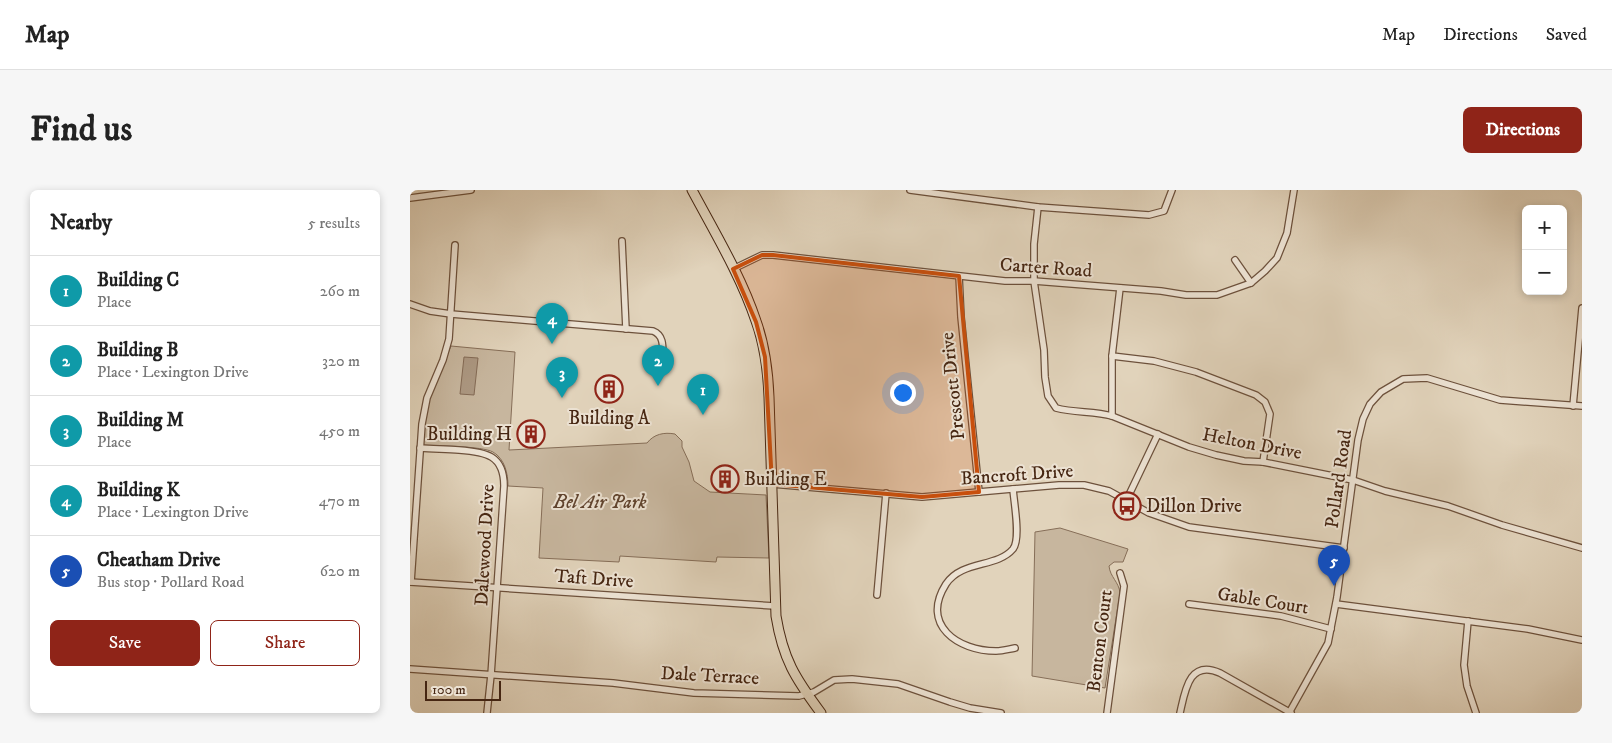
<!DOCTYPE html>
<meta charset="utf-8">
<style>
:root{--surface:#fff;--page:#f6f6f6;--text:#222;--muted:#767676;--line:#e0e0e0;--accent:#8f2418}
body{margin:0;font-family:"IM FELL DW Pica",serif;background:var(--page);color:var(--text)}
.controls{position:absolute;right:15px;top:15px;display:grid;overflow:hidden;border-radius:8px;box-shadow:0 2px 8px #0003}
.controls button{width:45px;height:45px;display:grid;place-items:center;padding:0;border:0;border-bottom:1px solid var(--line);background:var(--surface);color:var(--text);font:25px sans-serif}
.scale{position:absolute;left:15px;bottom:12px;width:76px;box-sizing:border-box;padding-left:5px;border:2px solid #462612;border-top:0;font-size:14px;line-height:18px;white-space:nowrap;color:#462612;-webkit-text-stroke:4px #ece2d3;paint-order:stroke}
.you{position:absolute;left:492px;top:202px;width:18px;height:18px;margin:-12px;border:4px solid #fff;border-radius:50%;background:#1a73e8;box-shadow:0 0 0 8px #1a73e833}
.badge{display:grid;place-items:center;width:32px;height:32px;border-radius:50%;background:var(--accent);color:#fff;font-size:16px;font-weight:700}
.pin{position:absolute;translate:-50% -41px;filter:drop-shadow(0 1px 2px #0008)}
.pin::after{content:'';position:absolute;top:26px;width:18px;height:15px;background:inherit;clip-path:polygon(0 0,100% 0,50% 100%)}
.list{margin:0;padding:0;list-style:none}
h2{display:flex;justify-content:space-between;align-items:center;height:65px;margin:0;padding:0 20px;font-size:21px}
h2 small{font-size:16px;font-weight:400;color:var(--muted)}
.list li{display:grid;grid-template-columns:32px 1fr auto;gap:15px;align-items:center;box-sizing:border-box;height:70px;padding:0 20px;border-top:1px solid var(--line)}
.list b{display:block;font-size:19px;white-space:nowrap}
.list p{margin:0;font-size:16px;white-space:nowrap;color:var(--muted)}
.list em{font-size:16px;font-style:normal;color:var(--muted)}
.actions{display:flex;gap:10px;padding:15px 20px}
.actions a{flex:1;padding:11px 0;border:1px solid var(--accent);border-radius:8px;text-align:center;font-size:18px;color:var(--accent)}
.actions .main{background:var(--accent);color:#fff}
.map{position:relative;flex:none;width:1172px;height:523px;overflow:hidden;border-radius:8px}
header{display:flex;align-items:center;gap:30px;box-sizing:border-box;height:70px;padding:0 25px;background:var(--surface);border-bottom:1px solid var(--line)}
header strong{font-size:24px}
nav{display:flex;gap:28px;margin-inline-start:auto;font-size:18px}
.intro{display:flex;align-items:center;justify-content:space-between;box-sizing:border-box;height:120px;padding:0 30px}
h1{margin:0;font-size:35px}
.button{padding:12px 22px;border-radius:8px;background:var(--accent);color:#fff;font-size:18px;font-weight:700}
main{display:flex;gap:30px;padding:0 30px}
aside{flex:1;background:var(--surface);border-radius:8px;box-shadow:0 2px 8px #0003}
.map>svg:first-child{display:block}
.green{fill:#c7b69e;stroke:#866e58}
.water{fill:#ac9882;stroke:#836a55}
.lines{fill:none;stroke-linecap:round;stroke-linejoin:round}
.street-casing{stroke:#6d513c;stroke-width:8}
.primary-casing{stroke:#462612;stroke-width:11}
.street{stroke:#ece2d3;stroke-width:5.5}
.primary{stroke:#e1d3bb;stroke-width:9}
.marked{fill:#c84f0d;fill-opacity:0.2;stroke:#c84f0d;stroke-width:4;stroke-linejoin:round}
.labels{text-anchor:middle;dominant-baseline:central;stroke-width:4;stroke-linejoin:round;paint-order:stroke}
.street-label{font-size:19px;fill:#462612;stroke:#ece2d3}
.poi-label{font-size:19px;fill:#462612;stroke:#ece2d3;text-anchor:start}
.park-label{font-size:19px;font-style:italic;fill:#60432e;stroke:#ece2d3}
</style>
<header>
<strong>Map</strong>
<nav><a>Map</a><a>Directions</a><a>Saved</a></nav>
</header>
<div class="intro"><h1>Find us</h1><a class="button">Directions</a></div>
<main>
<aside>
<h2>Nearby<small>5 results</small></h2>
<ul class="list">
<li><span class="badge" style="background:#0f9aa8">1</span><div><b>Building C</b><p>Place</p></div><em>260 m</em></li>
<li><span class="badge" style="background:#0f9aa8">2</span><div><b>Building B</b><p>Place · Lexington Drive</p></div><em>320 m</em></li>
<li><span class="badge" style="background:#0f9aa8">3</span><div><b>Building M</b><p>Place</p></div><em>450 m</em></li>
<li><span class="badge" style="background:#0f9aa8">4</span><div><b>Building K</b><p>Place · Lexington Drive</p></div><em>470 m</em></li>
<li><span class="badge" style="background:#1a4fb4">5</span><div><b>Cheatham Drive</b><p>Bus stop · Pollard Road</p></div><em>620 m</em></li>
</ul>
<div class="actions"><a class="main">Save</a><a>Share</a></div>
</aside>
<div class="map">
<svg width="1172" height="523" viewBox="0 0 1172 523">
<rect width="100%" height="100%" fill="#e1d3bb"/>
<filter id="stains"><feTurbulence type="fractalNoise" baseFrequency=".004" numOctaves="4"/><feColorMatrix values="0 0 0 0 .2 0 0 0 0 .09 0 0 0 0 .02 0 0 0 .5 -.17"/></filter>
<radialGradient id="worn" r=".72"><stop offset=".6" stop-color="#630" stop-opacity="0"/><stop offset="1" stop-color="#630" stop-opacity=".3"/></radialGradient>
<g class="green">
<path d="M41,156l64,6 -6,98 138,-7c7,-9 17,-11 28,-9l7,7v6l7,15 5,19 16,11 56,3 3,63 -52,-1 -1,5 -96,-6 -1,6 -80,-4 4,-70 -35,-2c0,-12 -3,-27 -15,-34 -11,-6 -56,-6 -71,-7l2,-22 3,-19z"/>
<path d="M650,338l68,21 -5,13h-9l-5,4c1,11 10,16 11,27l-15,95 -73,-12 3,-144z"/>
</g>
<polygon class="water" points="54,167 68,168 64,205 50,204"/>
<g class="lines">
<g class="street-casing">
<g id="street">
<polyline points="500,0 628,17 739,25 754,21 762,0"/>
<polyline points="0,8 61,0"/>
<path d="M628,17l-4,37v37l10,69 1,27 3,19 8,12c19,5 38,3 56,8l77,31 27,8 28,6 19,1 90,18 32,11 63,15 54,19 80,23"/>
<polyline points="212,51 216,139"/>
<polyline points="825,70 841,93"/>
<polyline points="323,79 352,65 363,65 595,91 624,91 751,101 776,105 807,105 841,93 855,81 867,68 877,43 884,0"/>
<polyline points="549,86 551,127 569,302"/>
<path d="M0,114l20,7 21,3 202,17c13,5 9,20 10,32"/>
<polyline points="702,166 744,171 786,182 846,205 855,212 860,224 853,272"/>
<polyline points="1163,216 1172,118"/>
<polyline points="702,226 702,166 710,98"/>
<path d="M10,258c13,1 26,1 39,2 27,2 45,5 45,36l-13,189 -4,38"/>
<polyline points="362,294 512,307 649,295 674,295 699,301 739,323 779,337 934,358"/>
<path d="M603,299c1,14 8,50 0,60 -16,19 -51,11 -67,35 -26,41 12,67 50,67 7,0 13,-2 19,-3"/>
<polyline points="717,309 748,244"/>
<polyline points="0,392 365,416"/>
<polyline points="1,392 12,234 17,208 33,170 39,149 45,55"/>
<polyline points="467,405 476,303"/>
<polyline points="779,414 871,426 921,439"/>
<polyline points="926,414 1118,439 1172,450"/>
<polyline points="1058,431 1054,475 1057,496 1066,523"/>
<polyline points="0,479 203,493 284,503 389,506 404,502 424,490 442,489 488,494 540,512 560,518 591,523"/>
<polyline points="697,523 714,396 710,383"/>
<path d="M770,523c5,-22 9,-54 40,-40l71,40"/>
<polyline points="879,523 918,453 927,407 948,250 953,229 960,214 971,202 993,189 1017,188 1090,210 1172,216"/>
</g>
</g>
<g class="primary-casing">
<path id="primary" d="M282,0c23,43 49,86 64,131 9,25 12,51 13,76l7,219c7,43 19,62 45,97"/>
</g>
<use href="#street" class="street"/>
<use href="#primary" class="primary"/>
</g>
<path class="marked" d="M352,65h11l186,21 20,216 -57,5 -150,-13 -7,-127 -9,-35 -23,-53z"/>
<defs>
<g id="building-ring" transform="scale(1.4375)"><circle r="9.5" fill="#ece2d3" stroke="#8f2418" stroke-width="1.5"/><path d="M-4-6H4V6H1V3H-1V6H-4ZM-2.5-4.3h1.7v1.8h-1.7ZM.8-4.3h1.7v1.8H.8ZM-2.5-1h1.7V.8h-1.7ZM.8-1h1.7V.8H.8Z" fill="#8f2418"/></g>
<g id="bus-ring" transform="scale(1.4375)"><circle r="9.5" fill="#ece2d3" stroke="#8f2418" stroke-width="1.5"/><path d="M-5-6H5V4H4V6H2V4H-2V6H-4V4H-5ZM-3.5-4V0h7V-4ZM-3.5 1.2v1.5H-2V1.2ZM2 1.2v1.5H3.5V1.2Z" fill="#8f2418"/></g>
</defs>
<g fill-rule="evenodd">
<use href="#building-ring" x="199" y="199"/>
<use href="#building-ring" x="121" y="244"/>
<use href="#building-ring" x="315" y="289"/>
<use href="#bus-ring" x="717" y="316"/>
</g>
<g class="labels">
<g class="street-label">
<text transform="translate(636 78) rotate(4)">Carter Road</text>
<text transform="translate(543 196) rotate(-96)">Prescott Drive</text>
<text transform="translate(842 254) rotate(11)">Helton Drive</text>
<text transform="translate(607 285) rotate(-4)">Bancroft Drive</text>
<text transform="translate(929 289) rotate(-82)">Pollard Road</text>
<text transform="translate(75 355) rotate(-87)">Dalewood Drive</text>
<text transform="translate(184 389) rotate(4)">Taft Drive</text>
<text transform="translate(853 411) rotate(9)">Gable Court</text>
<text transform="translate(690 451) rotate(-83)">Benton Court</text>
<text transform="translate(300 486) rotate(3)">Dale Terrace</text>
</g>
<g class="poi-label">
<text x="199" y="228" text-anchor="middle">Building A</text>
<text x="102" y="244" text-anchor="end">Building H</text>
<text x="334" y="289">Building E</text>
<text x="736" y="316">Dillon Drive</text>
</g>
<g class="park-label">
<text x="190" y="312">Bel Air Park</text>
</g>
</g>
<rect width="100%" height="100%" filter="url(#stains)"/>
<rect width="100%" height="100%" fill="url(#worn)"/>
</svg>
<div class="controls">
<button>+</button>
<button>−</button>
</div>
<div class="scale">100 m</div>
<div class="you"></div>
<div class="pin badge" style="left:293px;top:225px;background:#0f9aa8">1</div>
<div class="pin badge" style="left:248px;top:196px;background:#0f9aa8">2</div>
<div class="pin badge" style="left:152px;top:208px;background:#0f9aa8">3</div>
<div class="pin badge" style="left:142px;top:154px;background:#0f9aa8">4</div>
<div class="pin badge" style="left:924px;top:396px;background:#1a4fb4">5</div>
</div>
</main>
